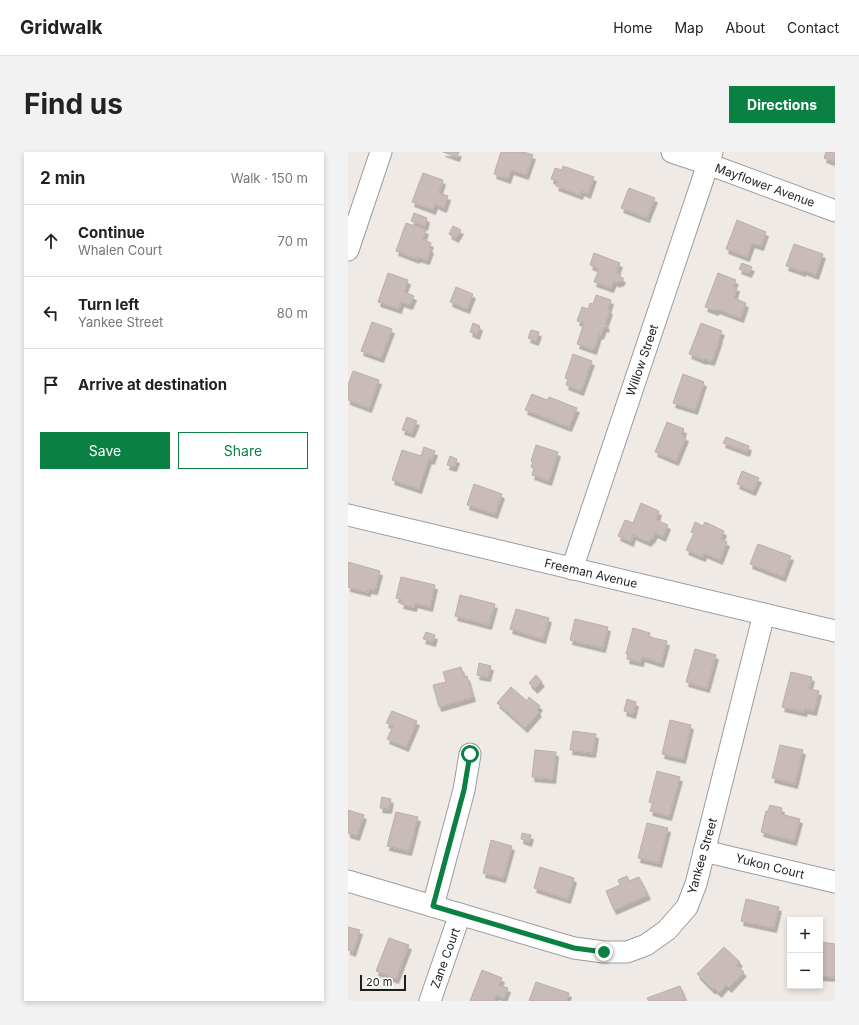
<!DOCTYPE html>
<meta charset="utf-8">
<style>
:root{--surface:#fff;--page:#f2f2f2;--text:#222;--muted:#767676;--line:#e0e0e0;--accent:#0b8043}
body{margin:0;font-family:Inter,sans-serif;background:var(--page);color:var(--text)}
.controls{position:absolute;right:12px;bottom:12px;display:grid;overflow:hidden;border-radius:0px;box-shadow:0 2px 6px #0003}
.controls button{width:36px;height:36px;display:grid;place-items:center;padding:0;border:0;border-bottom:1px solid var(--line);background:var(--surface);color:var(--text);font:20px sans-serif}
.scale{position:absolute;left:12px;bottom:10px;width:46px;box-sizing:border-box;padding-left:4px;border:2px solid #1f1f1f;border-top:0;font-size:11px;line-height:14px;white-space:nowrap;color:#1f1f1f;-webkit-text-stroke:3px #fff;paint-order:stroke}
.stop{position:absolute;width:12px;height:12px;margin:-9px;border:3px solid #0b8043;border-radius:50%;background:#fff}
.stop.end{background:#0b8043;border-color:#fff;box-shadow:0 1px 4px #0008}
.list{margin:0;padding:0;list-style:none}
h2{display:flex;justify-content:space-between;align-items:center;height:52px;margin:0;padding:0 16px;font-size:17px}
h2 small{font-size:13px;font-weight:400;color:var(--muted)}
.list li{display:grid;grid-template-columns:26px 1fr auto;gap:12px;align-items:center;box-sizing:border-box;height:72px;padding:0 16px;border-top:1px solid var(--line)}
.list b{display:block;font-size:15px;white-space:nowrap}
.list p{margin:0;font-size:13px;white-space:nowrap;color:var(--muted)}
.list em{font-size:13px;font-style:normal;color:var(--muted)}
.actions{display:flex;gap:8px;padding:12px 16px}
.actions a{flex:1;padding:9px 0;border:1px solid var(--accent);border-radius:0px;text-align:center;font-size:14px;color:var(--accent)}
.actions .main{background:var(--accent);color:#fff}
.icon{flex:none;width:22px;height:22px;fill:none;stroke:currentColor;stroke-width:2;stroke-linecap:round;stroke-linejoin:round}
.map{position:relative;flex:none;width:487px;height:849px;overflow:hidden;border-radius:0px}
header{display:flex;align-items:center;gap:24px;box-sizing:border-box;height:56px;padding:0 20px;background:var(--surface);border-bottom:1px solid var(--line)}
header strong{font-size:19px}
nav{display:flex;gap:22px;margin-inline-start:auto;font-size:14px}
.intro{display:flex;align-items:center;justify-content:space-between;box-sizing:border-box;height:96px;padding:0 24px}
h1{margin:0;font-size:28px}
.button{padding:10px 18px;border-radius:0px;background:var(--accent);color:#fff;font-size:14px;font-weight:700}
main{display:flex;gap:24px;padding:0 24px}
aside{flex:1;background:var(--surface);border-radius:0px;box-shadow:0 2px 6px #0003}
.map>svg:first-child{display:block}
.building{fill:#c8bbb9;stroke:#c1aca8;filter:url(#shadow)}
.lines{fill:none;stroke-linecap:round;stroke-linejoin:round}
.minor-casing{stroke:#9c9c9c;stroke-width:23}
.minor{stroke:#fff;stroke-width:21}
.route{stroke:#0b8043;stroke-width:5}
.labels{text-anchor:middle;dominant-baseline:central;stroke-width:4;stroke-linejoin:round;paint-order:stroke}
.street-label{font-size:12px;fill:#1f1f1f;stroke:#fff}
</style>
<header>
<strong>Gridwalk</strong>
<nav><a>Home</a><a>Map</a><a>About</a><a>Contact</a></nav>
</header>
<div class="intro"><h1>Find us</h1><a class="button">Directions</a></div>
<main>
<aside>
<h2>2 min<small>Walk · 150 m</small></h2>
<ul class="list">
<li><svg class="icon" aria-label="ahead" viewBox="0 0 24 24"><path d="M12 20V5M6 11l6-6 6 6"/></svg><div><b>Continue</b><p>Whalen Court</p></div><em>70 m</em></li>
<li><svg class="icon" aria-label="left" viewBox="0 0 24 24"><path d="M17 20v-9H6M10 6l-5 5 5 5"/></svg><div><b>Turn left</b><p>Yankee Street</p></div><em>80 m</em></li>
<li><svg class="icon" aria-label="arrive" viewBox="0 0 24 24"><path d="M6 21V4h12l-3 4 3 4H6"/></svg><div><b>Arrive at destination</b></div></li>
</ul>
<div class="actions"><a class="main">Save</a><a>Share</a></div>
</aside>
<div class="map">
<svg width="487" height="849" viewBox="0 0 487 849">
<defs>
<filter id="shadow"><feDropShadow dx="2.5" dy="4.5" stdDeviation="0" flood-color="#0004"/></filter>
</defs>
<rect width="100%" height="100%" fill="#f0eae6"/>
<g class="building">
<polygon points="95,0 111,0 109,5"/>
<polygon points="153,0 176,0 185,3 178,23 163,18 160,27 146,22"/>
<polygon points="478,0 487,0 487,10 476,6"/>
<polygon points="215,14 246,25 240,42 234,39 232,43 208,34 210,30 203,27 207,16 214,18"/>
<polygon points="75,21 95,28 91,41 100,44 96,56 87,52 85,58 64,50"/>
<polygon points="281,36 307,46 299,66 273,56"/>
<polygon points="66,61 79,66 77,74 63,69"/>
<polygon points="389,68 418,80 413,94 404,91 399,105 378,97"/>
<polygon points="58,71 78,78 75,87 83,91 81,96 83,97 79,108 69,105 69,107 48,99"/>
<polygon points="105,74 113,78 108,86 101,82"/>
<polygon points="446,92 475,102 468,123 455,118 455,120 438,114"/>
<polygon points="246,101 272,111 268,121 273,122 272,125 275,126 273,130 271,129 270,131 266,129 263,136 246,130 251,117 242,113"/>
<polygon points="394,111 404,115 401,121 391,117"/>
<polygon points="40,121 60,128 56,140 66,144 62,153 53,150 51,157 30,150"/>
<polygon points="370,121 388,128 385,134 389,135 386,146 398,151 393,166 369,157 368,159 357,155"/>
<polygon points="108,135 125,142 119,157 102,150"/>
<polygon points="248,143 263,148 260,157 262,158 257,172 259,173 258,176 256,175 253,183 251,182 246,198 229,192 236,171 229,169 234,155 240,157 242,151 245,152"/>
<polygon points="24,170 44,177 33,206 13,199"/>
<polygon points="125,171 132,174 129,183 122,180"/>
<polygon points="353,171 374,179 371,186 372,186 364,209 357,207 356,208 341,202"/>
<polygon points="183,178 191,180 188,189 180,186"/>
<polygon points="225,202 244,209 233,239 218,233 220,227 217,226"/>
<polygon points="5,219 31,228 21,256 0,248 0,233"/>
<polygon points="335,222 356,230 347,258 325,251"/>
<polygon points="184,242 199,248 201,245 229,256 221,275 177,258"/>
<polygon points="59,265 69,269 64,281 54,278"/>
<polygon points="319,270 336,277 334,283 338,285 328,309 307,300"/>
<polygon points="378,285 401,294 399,300 375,291"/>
<polygon points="188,293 210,300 201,329 184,323 186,316 183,315 185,309 183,309"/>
<polygon points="76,295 87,299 84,308 81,307 71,337 44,328 54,298 73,304"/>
<polygon points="102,304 109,307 106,315 99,313"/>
<polygon points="394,319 411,326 405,339 389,332"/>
<polygon points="126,332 154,342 147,362 119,353"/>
<polygon points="293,351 311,359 308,368 320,373 315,385 307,381 304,387 303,386 301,390 285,383 283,390 270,384 277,368 285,371"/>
<polygon points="347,370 355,374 357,370 376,379 373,387 379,390 372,408 356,401 355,405 338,398 346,381 343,380"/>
<polygon points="410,392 443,404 435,425 402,412"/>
<polygon points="0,410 32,419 27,438 20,437 20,440 0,435"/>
<polygon points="53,425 87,433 82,455 67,451 66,455 53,452 54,448 48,446"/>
<polygon points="112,443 147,452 141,473 107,464"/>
<polygon points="168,457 201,466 195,487 162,477"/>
<polygon points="227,467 260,475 255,496 222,488"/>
<polygon points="285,476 302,481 301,485 319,489 313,511 294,505 293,510 279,507 280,502 278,502"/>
<polygon points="78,480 87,483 85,490 75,487"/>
<polygon points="347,497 368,503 359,536 338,530"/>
<polygon points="131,511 143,514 140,525 129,523"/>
<polygon points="113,515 116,525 119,524 125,545 91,555 85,533 98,530 95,520"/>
<polygon points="443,520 464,525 461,537 471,539 466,559 457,557 456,560 434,555"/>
<polygon points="188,523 194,530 187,537 181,531"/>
<polygon points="163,535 179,549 181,545 192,554 189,558 191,560 177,576 149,551"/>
<polygon points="279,547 288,550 285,562 276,559"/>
<polygon points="44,559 69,569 58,595 39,587 45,574 38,571"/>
<polygon points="322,568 343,573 335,607 314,602"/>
<polygon points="225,579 248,582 245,601 222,598"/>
<polygon points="432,593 455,598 447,632 424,626"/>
<polygon points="187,598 208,600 205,627 184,625"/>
<polygon points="309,619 332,625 321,664 302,659 305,651 301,650"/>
<polygon points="34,645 43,647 41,657 32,656"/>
<polygon points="422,653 434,656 433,662 452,667 446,689 413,680 418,659 420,659"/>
<polygon points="0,658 16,663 9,684 0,681"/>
<polygon points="48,660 70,665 61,699 39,694"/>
<polygon points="299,671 320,676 311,711 290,706"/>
<polygon points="174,681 183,683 181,690 173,687"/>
<polygon points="143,688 164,694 155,726 135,721"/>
<polygon points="192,715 226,726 220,747 186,736"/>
<polygon points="279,724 281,729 291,725 300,743 266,758 258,739 272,733 270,728"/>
<polygon points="398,747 431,755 426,776 393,769"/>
<polygon points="0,775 12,778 5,800 0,798"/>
<polygon points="41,786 61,793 48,827 28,819"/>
<polygon points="472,790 487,792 487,825 472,824"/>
<polygon points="376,795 392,810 388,813 396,820 381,836 378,833 371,841 366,836 365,838 349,822"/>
<polygon points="134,818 154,826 151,833 160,836 156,846 148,843 146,849 122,849"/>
<polygon points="188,830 221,841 219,848 222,849 181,849"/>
<polygon points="332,834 338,849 301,849 299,846"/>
</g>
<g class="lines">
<g class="minor-casing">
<g id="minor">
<polyline points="324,0 360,12 487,59"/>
<polyline points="0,98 33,0"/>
<polyline points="0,363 487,479"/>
<polyline points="224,417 364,0"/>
<polyline points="356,699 487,730"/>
<polyline points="0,729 226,796 256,800 279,800 298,793 319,778 339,755 348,732 416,462"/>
<polyline points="85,754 116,638 122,602"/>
<polyline points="82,849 112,762"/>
</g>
</g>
<use href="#minor" class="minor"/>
</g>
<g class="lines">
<polyline class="route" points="122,602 116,638 85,754 226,796 256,800"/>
</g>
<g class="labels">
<g class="street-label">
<text transform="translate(417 33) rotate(20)">Mayflower Avenue</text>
<text transform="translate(294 208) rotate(-71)">Willow Street</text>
<text transform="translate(243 421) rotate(13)">Freeman Avenue</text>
<text transform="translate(354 704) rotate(-74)">Yankee Street</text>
<text transform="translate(422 714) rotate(14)">Yukon Court</text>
<text transform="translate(97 806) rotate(-70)">Zane Court</text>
</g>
</g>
</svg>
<div class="controls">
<button>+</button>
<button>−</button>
</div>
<div class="scale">20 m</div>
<div class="stop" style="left:122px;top:602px"></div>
<div class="stop end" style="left:256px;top:800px"></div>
</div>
</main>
